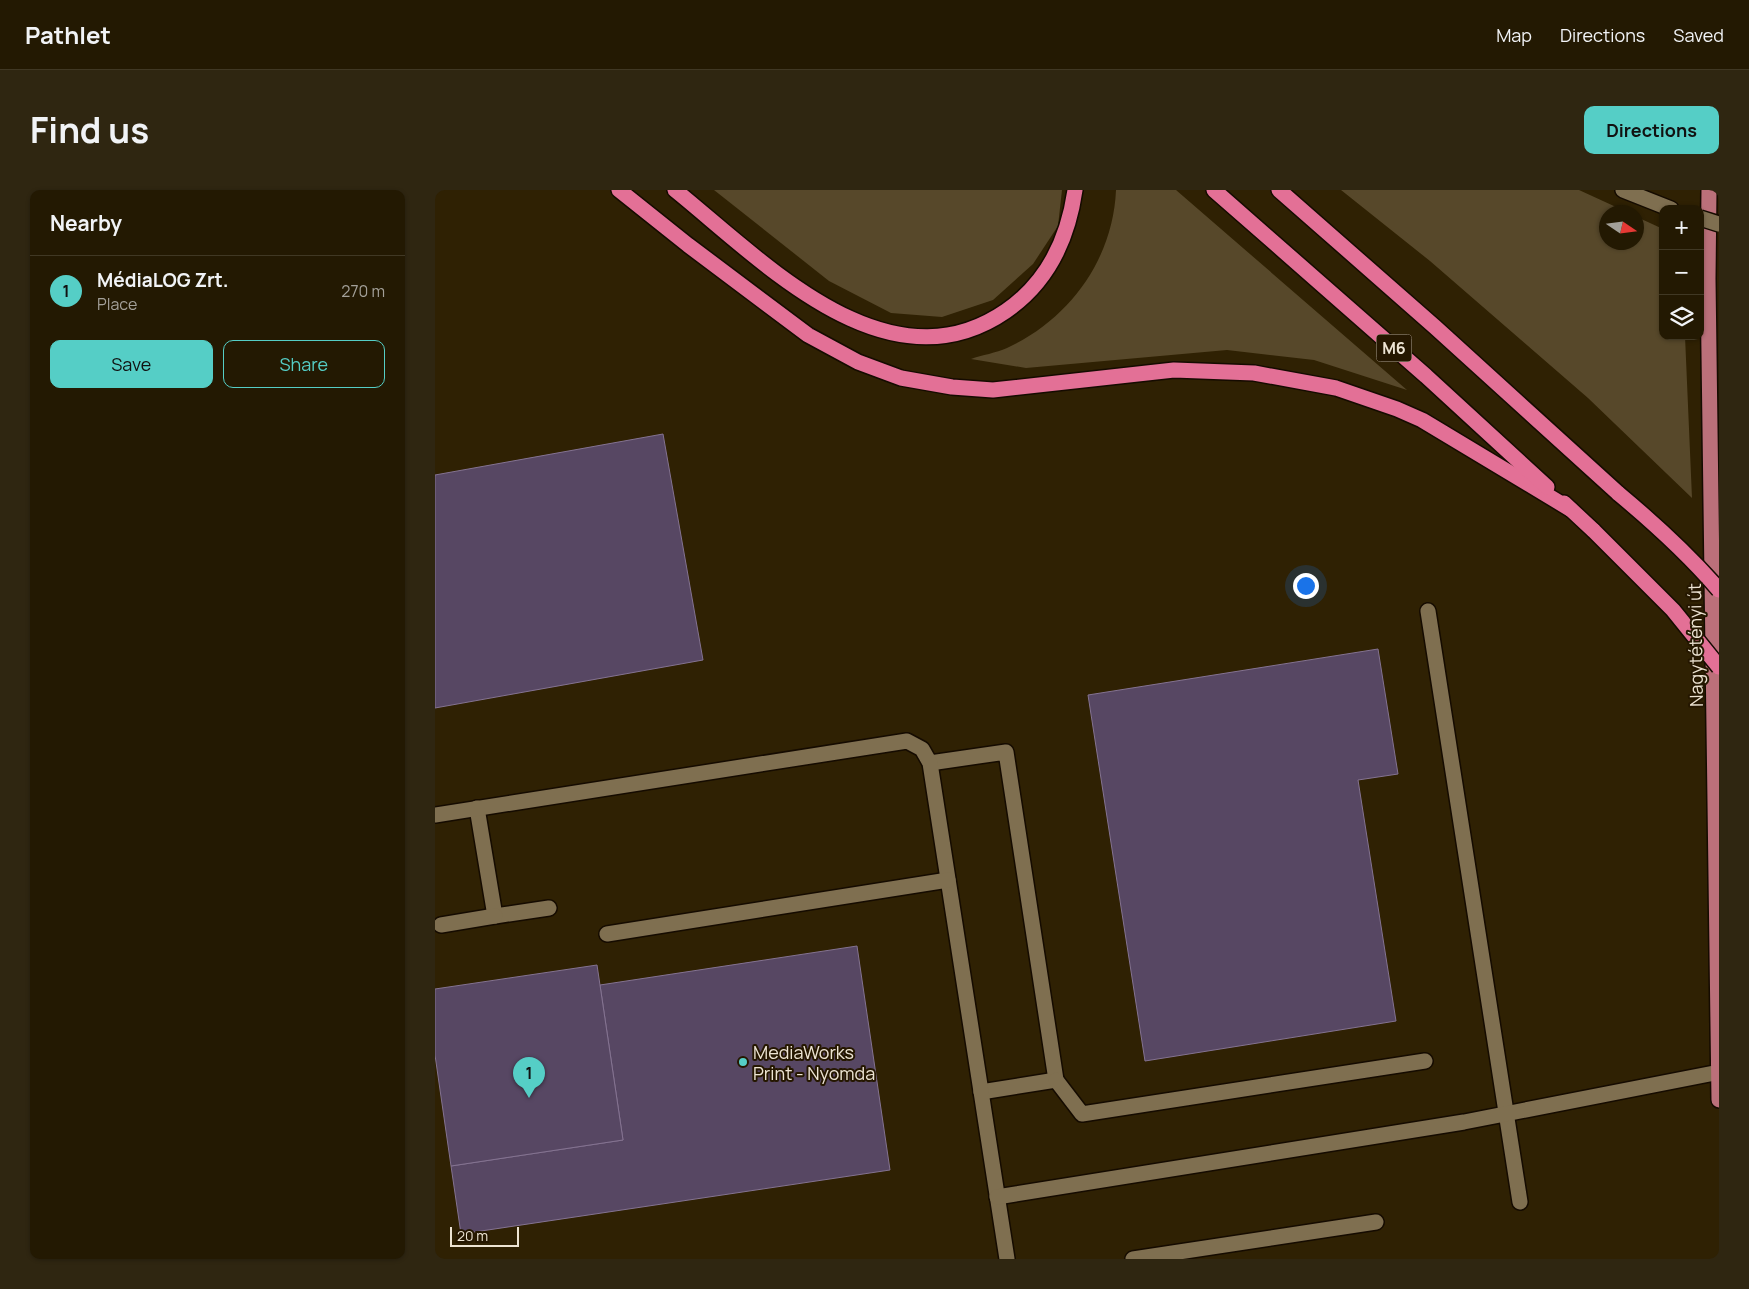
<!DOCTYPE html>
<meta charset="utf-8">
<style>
:root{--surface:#231902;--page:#2f2611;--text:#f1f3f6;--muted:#a3a099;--line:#403824;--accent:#55cec6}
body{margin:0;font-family:Manrope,sans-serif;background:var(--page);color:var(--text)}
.controls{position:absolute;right:15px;top:15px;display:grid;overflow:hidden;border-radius:10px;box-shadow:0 1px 4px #0004}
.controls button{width:45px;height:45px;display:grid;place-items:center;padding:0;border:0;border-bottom:1px solid var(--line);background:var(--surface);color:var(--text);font:25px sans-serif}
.compass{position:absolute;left:1164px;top:15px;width:45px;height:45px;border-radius:50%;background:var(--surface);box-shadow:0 1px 4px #0004;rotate:103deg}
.scale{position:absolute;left:15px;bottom:12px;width:69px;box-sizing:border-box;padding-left:5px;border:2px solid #ede4d3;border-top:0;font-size:14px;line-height:18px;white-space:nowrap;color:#ede4d3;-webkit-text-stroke:4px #251700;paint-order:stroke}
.you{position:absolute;left:870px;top:395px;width:18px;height:18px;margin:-12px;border:4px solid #fff;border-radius:50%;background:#1a73e8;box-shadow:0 0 0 8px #1a73e833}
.badge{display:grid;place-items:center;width:32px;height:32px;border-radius:50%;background:var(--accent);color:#111;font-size:16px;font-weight:700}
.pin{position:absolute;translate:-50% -41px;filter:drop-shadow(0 1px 2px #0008)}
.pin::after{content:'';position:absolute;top:26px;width:18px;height:15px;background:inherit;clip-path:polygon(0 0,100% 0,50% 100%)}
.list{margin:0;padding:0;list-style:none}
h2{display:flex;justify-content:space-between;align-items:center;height:65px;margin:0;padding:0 20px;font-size:21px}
h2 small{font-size:16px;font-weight:400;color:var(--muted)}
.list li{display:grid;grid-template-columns:32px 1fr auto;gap:15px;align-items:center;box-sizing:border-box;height:70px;padding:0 20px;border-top:1px solid var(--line)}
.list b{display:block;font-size:19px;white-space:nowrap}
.list p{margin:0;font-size:16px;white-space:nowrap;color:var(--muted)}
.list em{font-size:16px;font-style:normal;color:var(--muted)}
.actions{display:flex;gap:10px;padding:15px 20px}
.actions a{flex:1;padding:11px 0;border:1px solid var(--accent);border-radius:10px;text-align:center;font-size:18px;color:var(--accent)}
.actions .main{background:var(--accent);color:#111}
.icon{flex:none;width:28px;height:28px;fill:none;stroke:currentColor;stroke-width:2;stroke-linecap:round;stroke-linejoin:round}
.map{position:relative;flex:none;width:1284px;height:1069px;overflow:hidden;border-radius:10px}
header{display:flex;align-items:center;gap:30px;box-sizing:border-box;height:70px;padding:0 25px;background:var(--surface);border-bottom:1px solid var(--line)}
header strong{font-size:24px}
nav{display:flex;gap:28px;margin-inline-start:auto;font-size:18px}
.intro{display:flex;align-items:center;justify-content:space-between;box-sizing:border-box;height:120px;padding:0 30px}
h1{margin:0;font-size:35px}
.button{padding:12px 22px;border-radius:10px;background:var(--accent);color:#111;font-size:18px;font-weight:700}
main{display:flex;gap:30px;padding:0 30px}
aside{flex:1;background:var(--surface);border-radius:10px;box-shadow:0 1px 4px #0004}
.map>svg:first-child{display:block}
.green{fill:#57482a}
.building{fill:#574763;stroke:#847391}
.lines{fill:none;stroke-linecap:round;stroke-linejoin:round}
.minor-casing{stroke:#150b00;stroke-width:18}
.major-casing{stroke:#150b00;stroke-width:18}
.highway-casing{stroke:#150b00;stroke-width:18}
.minor{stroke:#7f6f50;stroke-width:15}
.major{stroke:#bb707a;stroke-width:15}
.highway{stroke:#e37096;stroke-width:15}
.minor-bridge-casing{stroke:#150b00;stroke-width:18;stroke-linecap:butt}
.highway-bridge-casing{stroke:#150b00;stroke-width:18;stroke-linecap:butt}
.minor-bridge{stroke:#7f6f50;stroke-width:15}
.highway-bridge{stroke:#e37096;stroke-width:15}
.poi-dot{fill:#55cec6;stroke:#251700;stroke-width:2}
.labels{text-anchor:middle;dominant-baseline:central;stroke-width:4;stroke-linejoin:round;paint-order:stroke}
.shield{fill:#251700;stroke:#b1a694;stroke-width:1}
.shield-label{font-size:16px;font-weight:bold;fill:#ede4d3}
.street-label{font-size:18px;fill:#ede4d3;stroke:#251700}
.poi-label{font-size:18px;fill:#ede4d3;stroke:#251700;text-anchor:start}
</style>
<header>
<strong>Pathlet</strong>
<nav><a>Map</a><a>Directions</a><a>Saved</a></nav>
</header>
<div class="intro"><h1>Find us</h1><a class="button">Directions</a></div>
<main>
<aside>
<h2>Nearby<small></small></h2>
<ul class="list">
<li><span class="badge">1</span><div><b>MédiaLOG Zrt.</b><p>Place</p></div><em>270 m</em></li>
</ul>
<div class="actions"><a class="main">Save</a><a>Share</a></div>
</aside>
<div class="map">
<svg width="1284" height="1069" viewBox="0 0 1284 1069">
<rect width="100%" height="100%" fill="#2f2103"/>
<g class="green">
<polygon points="279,0 627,0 623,36 598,74 558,110 507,127 456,123 394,91"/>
<path d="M681,0h60l231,200 -93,-30 -87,-10 -201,18 -55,-9c11,-4 25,-6 36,-11 63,-29 106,-89 109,-158z"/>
<polygon points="906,0 1144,0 1192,22 1172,22 1172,52 1202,52 1202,27 1228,39 1228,146 1250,146 1257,308 1153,208 995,71"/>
</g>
<g class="building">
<polygon points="228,244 268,470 0,518 0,285"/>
<polygon points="943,459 963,584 923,590 961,831 710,871 653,505"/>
<polygon points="422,756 455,980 26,1044 16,976 188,950 165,795"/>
<polygon points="162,775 188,950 16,976 0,865 0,799"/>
</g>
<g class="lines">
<g class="minor-casing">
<g id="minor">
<polyline points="1188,0 1236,19"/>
<polyline points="993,421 1085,1012"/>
<polyline points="495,573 571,562 621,890 546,902"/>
<polyline points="42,618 60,726 114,718"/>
<polyline points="0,625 472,551 487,559 495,573 572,1069"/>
<polyline points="6,735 60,726"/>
<polyline points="172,744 513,690"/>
<polyline points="621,890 647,924 990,871"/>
<polyline points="562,1007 1029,932 1284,882"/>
<polyline points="698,1069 941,1032"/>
</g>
</g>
<g class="major-casing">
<polyline id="major" points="1274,0 1273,89 1284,910"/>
</g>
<g class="highway-casing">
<g id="highway">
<polyline points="184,0 253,55 373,145 423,172 466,188 517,197 558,200 739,180 819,183 901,198 962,219 987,230 1135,319"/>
<path d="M240,0c87,70 212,203 331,121 42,-29 62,-72 69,-121"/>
<polyline points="779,0 991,186 1112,297"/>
<polyline points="844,0 1000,137 1184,304"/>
<polyline points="1129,313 1159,341"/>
</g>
</g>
<use href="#minor" class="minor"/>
<use href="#major" class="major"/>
<use href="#highway" class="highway"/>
<g class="minor-bridge-casing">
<polyline id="minor-bridge" points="1265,28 1284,34"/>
</g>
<g class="highway-bridge-casing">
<g id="highway-bridge">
<path d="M1184,304c36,30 70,61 100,96"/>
<polyline points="1159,341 1238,420 1284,477"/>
</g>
</g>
<use href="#minor-bridge" class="minor-bridge"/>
<use href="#highway-bridge" class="highway-bridge"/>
</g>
<circle class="poi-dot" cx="308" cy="872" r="5"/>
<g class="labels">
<rect class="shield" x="941.5" y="144.5" width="35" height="27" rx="4"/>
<g class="shield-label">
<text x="959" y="158">M6</text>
</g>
<g class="street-label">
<text transform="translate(1260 455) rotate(-91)">Nagytétényi út</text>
</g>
<g class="poi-label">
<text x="318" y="862">MediaWorks<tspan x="318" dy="21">Print - Nyomda</tspan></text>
</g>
</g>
</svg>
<div class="controls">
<button>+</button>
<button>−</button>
<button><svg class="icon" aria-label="layers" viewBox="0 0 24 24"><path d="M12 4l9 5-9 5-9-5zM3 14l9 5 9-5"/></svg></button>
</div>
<svg class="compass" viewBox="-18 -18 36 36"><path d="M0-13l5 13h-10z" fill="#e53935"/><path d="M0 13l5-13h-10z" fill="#a3a099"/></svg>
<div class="scale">20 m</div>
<div class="you"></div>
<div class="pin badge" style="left:94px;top:908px">1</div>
</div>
</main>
